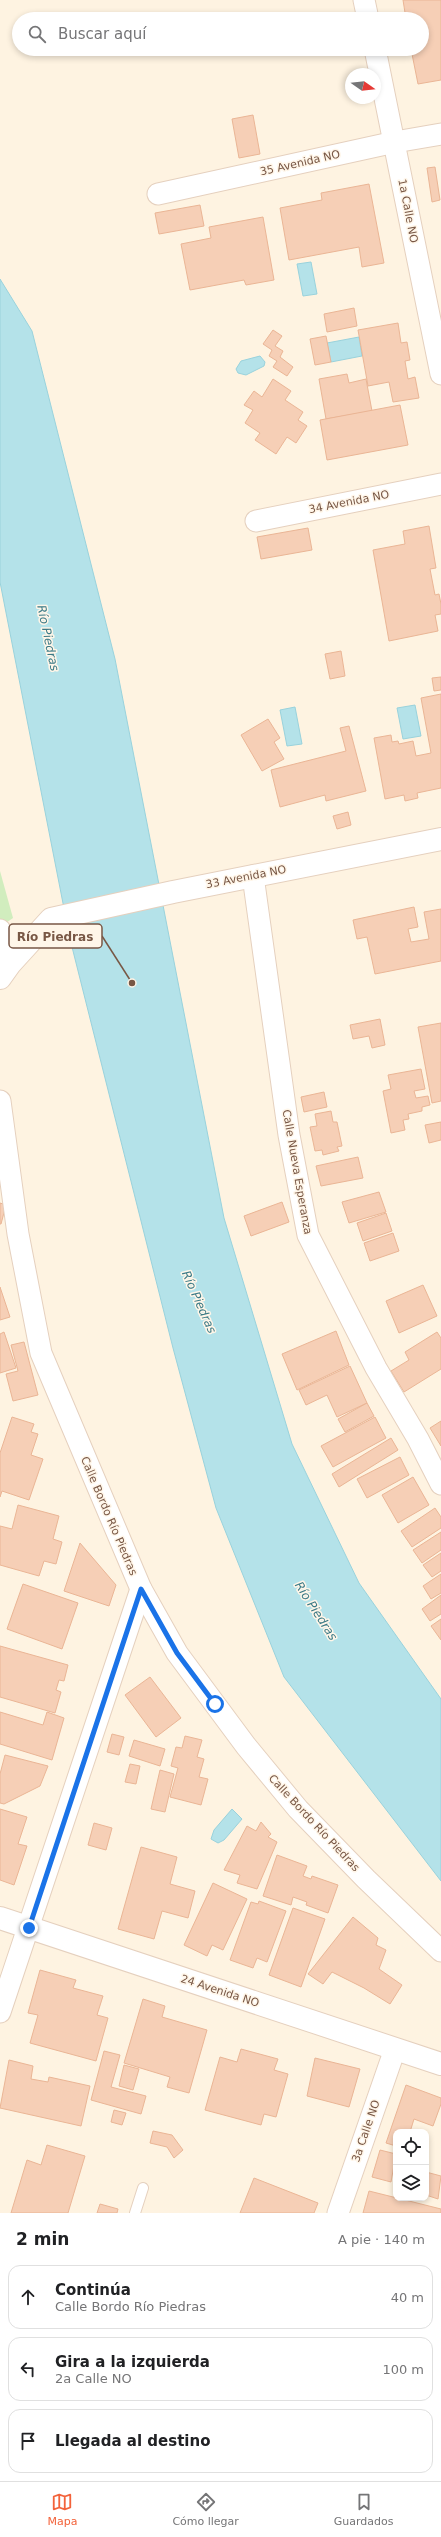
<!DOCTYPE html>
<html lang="es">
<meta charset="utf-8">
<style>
:root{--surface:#fff;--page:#f6f6f6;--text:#202124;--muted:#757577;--line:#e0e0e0;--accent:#f3633b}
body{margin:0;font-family:"DejaVu Sans",sans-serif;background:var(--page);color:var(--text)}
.controls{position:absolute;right:12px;bottom:12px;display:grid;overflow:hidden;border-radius:8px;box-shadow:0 2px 6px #0003}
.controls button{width:36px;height:36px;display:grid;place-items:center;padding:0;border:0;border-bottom:1px solid var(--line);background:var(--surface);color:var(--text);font:20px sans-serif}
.compass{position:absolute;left:345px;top:68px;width:36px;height:36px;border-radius:50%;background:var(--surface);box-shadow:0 2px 6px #0003;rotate:104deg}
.stop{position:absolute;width:12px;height:12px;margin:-9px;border:3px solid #1a73e8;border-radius:50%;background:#fff}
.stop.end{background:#1a73e8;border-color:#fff;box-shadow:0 1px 4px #0008}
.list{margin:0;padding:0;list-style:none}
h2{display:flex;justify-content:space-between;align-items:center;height:52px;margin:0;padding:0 16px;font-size:17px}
h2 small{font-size:13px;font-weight:400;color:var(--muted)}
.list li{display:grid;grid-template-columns:26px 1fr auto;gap:12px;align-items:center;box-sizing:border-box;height:64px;margin:0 8px 8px;padding:0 8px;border:1px solid var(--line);border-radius:12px}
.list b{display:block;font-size:15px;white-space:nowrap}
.list p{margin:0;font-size:13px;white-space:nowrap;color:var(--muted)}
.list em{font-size:13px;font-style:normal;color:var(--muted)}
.icon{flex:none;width:22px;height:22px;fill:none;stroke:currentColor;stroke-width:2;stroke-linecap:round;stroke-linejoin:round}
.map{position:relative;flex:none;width:441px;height:2213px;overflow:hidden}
.search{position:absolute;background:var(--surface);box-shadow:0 2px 6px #0003;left:12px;right:12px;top:12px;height:44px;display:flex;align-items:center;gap:10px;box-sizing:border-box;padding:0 14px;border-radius:22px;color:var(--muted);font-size:15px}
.sheet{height:268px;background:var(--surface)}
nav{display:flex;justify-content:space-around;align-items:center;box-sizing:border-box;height:56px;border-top:1px solid var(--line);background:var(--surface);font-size:11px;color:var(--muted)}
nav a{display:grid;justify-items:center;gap:2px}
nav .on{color:var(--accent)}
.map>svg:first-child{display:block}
.green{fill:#d1edbe}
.water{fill:#b4e2e9;stroke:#99d2dc}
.building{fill:#f6cfb6;stroke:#eab595}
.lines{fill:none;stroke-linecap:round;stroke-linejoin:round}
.service-casing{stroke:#e5d0be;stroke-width:12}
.minor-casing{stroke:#e5d0be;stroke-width:23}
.tertiary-casing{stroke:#e5d0be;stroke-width:24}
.service{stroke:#fff;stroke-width:10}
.minor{stroke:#fff;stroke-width:21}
.tertiary{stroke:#fff;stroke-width:22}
.route{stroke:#1a73e8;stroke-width:5}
.labels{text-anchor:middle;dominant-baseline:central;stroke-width:3;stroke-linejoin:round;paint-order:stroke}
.street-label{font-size:11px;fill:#785745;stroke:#fff6e9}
.water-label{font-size:12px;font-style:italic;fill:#3b7a86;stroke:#fff6e9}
.leader{fill:none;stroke:#785745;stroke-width:1.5}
.callout-dot{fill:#785745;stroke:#fff6e9;stroke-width:1.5}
.callout{fill:#fff6e9;stroke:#785745;stroke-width:1.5}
.callout-label{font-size:12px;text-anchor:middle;font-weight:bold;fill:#785745}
</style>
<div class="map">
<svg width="441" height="2213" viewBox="0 0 441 2213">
<rect width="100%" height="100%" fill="#fef3e1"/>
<polygon class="green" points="0,871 13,918 0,927"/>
<g class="water">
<polygon points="311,262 317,294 303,296 297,264"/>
<polygon points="0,279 32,331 115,659 224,1218 292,1444 359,1583 441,1699 441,1881 284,1677 216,1508 173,1348 70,939 0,582"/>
<polygon points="359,337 362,356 331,362 327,343"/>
<polygon points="260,356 265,362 264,366 246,375 238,373 236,369 241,361"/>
<polygon points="415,705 421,736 403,739 397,708"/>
<polygon points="295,707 302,744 287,746 280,710"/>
<polygon points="232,1809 242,1819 224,1840 218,1843 211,1839 214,1830"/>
</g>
<g class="building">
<polygon points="403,0 441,0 441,80 418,84 411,49 422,49 422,19 406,19"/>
<polygon points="253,115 260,154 239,158 232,119"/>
<polygon points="435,167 440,200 432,202 427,168"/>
<polygon points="369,184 384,263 362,267 359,247 289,260 280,208 322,200 321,193"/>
<polygon points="200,205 204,226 159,234 155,213"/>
<polygon points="263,217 274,280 246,285 244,280 190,290 181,244 211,238 209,227"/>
<polygon points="354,308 357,326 327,332 324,314"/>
<polygon points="398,323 401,343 407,342 410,360 405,361 408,379 415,377 419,398 393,402 389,382 368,386 358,330"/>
<polygon points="273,330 282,336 275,346 283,351 280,357 293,367 287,376 273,367 277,361 269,356 272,350 263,344"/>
<polygon points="326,336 331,362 315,365 310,339"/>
<polygon points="347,374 349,383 366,379 372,411 326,419 319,379"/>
<polygon points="273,379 291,391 285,400 303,412 298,420 307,426 296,443 287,437 276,454 255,440 260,433 245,423 253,410 244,405 254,391 262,397"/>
<polygon points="400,405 408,445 327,460 320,420"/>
<polygon points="429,526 436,568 430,569 435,595 439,594 441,604 441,614 435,615 438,631 389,641 373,550 405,544 403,531"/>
<polygon points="308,528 312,550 261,559 257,537"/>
<polygon points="341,651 345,676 330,679 325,654"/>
<polygon points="441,677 441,690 434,691 432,678"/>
<polygon points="441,694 441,788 417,793 418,798 405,801 404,795 385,799 374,738 391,735 392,742 398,741 399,744 413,741 416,756 431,753 421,698"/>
<polygon points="268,719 280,738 274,742 284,759 262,771 241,735"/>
<polygon points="349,726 366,791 326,801 325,795 280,807 271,770 346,751 340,728"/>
<polygon points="348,812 351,825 337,829 333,816"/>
<polygon points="414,907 418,927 408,929 411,942 429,939 424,912 441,909 441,961 375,974 367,937 357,939 353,920"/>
<polygon points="380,1019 385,1045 372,1048 369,1036 353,1039 350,1025"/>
<polygon points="441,1023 441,1101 432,1103 418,1027"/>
<polygon points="421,1069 425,1089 414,1091 416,1098 428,1096 430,1105 422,1107 422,1111 408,1114 409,1119 403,1120 405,1130 391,1133 383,1091 391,1089 388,1075"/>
<polygon points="324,1092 327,1107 304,1112 301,1097"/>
<polygon points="331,1111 333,1122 337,1122 342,1146 337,1147 339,1151 323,1155 322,1150 315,1151 310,1127 317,1126 315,1114"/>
<polygon points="441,1122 441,1140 429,1143 425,1125"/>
<polygon points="358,1157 363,1178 321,1186 316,1166"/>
<polygon points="379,1192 386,1212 349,1223 342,1202"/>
<polygon points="282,1202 289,1222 251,1236 244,1216"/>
<polygon points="0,1203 6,1205 1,1224 0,1224"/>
<polygon points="386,1213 392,1231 363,1241 357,1223"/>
<polygon points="393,1233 399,1251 370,1261 364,1243"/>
<polygon points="423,1285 437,1316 399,1333 386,1301"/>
<polygon points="0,1287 10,1317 0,1320"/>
<polygon points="336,1331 349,1365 297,1390 282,1354"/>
<polygon points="4,1332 16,1368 0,1373 0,1334"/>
<polygon points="437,1332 441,1338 441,1369 404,1392 391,1371 409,1360 405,1352"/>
<polygon points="24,1342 38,1395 13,1401 6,1374 18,1371 11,1345"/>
<polygon points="350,1366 367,1403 337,1417 327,1395 306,1405 299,1390"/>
<polygon points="367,1403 374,1416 345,1432 338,1419"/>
<polygon points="12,1417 34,1424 31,1432 38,1434 31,1455 43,1459 29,1500 2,1491 0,1497 0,1453"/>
<polygon points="375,1417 386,1438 333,1467 321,1446"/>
<polygon points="441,1421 441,1446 430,1428"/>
<polygon points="391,1438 398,1450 339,1487 332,1474"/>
<polygon points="400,1457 409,1475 367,1498 357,1479"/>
<polygon points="413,1477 429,1505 398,1523 382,1495"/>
<polygon points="18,1505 59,1516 53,1539 62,1542 56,1564 44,1561 39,1576 0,1565 0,1526 12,1529"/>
<polygon points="435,1508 441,1517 441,1528 412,1547 401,1531"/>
<polygon points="441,1532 441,1550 422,1563 413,1550"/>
<polygon points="80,1543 116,1585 109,1606 64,1591"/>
<polygon points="441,1553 441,1571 432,1577 423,1565"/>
<polygon points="441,1574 441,1593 431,1599 423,1586"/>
<polygon points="23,1584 78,1603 62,1649 7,1629"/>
<polygon points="441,1595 441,1614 430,1621 422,1609"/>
<polygon points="441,1619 441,1640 431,1626"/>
<polygon points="0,1646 68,1665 64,1681 59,1680 56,1690 61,1692 55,1713 0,1697"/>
<polygon points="150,1677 181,1718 156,1737 125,1695"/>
<polygon points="0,1712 43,1725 47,1712 64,1718 52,1760 0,1744"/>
<polygon points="112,1734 124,1737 119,1755 107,1752"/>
<polygon points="185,1736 202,1740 197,1757 204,1759 199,1777 208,1779 201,1805 170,1797 178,1768 171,1766 176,1747 182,1748"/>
<polygon points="134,1740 165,1749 160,1766 129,1756"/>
<polygon points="5,1755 48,1766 40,1786 4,1804 0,1803 0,1774"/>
<polygon points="130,1764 140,1766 136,1784 125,1782"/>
<polygon points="160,1770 174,1774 165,1812 151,1809"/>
<polygon points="0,1809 27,1817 18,1844 27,1846 14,1885 0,1880"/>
<polygon points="261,1822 271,1834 268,1837 277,1842 257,1889 237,1883 240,1875 224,1870 247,1826 256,1831"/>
<polygon points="94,1823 112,1828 106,1850 88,1845"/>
<polygon points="141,1847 177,1857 170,1884 195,1891 188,1918 162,1911 154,1939 118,1929"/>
<polygon points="277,1855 307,1866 303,1876 311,1879 312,1876 338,1885 328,1913 306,1905 307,1902 293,1897 291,1905 263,1896"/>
<polygon points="213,1883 247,1899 223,1950 212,1945 207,1956 184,1945"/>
<polygon points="259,1901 286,1911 267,1962 257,1958 253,1968 230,1960 251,1902 258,1904"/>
<polygon points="293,1908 325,1919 301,1987 269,1975"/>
<polygon points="353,1917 378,1938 376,1945 386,1950 379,1969 402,1985 390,2004 364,1988 332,1972 323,1984 308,1974"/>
<polygon points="40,1970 76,1980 73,1988 103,1996 97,2015 108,2018 96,2061 30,2043 38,2015 28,2013"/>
<polygon points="143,1999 165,2006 162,2017 207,2030 189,2093 167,2087 170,2077 124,2063"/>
<polygon points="241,2049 278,2059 274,2070 288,2074 276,2117 264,2114 261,2125 205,2110 220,2057 237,2062"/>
<polygon points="104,2051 120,2055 111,2087 146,2096 141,2114 91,2100"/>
<polygon points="315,2058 360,2069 349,2107 307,2096"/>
<polygon points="9,2060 33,2066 31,2079 48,2082 49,2077 90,2086 81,2126 0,2108"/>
<polygon points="124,2065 139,2069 133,2090 119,2086"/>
<polygon points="406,2085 441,2098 441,2104 433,2126 414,2119 410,2132 396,2132 396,2146 386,2143"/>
<polygon points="114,2110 126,2113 122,2125 111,2122"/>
<polygon points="153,2131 172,2135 183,2150 174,2158 167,2147 150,2143"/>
<polygon points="47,2145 85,2156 68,2213 11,2213 27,2160 41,2165"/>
<polygon points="380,2150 396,2154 391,2182 372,2177"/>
<polygon points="426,2172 441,2176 438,2199 426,2195"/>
<polygon points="254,2178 318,2203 314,2213 240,2213"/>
<polygon points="369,2191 441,2209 441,2213 363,2213"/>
<polygon points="100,2204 118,2209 117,2213 97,2213"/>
</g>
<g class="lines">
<g class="service-casing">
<polyline id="service" points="135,2213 143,2188"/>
</g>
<g class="minor-casing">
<g id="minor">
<polyline points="364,0 368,19"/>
<polyline points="375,49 441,374"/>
<polyline points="158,194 395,142 441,134"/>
<polyline points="256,521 441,484"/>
<polyline points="253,876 289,1135 308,1235 376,1368 418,1439 441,1484"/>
<polyline points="0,930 10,964"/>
<polyline points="0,1101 18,1234 41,1353 141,1589 177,1653 246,1746 298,1809 366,1879 441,1951"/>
<polyline points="0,2012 141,1589"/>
<polyline points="338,2213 395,2049"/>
</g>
</g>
<g class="tertiary-casing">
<g id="tertiary">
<polyline points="0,978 10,964 51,919 173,892 441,839"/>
<polyline points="0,1918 441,2064"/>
</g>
</g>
<use href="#service" class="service"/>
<use href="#minor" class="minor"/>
<use href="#tertiary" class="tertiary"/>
</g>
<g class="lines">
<polyline class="route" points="29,1928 141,1589 177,1653 215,1704"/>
</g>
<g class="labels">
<g class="street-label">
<text transform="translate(300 163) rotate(-13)">35 Avenida NO</text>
<text transform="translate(408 211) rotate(79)">1a Calle NO</text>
<text transform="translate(349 502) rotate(-11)">34 Avenida NO</text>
<text transform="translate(246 877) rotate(-11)">33 Avenida NO</text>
<text transform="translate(297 1172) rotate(80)">Calle Nueva Esperanza</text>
<text transform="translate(109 1516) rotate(67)">Calle Bordo Río Piedras</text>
<text transform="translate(314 1823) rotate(47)">Calle Bordo Río Piedras</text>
<text transform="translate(220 1991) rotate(18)">24 Avenida NO</text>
<text transform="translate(366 2131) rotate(-71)">3a Calle NO</text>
</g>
<g class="water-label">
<text transform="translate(48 638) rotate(78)">Río Piedras</text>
<text transform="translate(199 1302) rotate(66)">Río Piedras</text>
<text transform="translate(316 1611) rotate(57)">Río Piedras</text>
</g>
</g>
<path class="leader" d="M132 983L102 936"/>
<circle class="callout-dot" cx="132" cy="983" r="4"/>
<rect class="callout" x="9" y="924" width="93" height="24" rx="4"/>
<g class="callout-label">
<text x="55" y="941">Río Piedras</text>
</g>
</svg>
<div class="controls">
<button><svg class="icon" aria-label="locate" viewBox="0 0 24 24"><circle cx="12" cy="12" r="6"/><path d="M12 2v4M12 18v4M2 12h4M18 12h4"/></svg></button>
<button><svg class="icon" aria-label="layers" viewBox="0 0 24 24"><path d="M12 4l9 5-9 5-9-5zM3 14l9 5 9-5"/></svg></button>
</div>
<svg class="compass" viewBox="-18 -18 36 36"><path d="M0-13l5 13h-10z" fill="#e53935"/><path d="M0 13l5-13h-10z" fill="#757577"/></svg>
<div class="stop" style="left:215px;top:1704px"></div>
<div class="stop end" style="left:29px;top:1928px"></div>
<div class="search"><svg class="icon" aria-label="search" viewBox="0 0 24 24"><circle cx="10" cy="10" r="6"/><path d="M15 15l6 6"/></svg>Buscar aquí</div>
</div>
<section class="sheet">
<h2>2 min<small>A pie · 140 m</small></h2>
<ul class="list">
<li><svg class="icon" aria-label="ahead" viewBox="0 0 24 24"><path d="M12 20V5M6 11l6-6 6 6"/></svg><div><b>Continúa</b><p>Calle Bordo Río Piedras</p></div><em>40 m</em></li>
<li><svg class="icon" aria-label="left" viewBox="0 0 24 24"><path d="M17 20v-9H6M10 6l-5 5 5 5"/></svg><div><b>Gira a la izquierda</b><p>2a Calle NO</p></div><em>100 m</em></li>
<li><svg class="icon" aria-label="arrive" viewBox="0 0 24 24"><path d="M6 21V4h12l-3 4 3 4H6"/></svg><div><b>Llegada al destino</b></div></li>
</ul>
</section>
<nav>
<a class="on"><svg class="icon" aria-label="map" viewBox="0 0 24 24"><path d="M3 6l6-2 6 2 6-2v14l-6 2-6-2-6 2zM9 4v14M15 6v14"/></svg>Mapa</a>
<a><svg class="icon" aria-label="directions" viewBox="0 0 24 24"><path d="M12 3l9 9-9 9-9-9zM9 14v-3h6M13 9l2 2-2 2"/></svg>Cómo llegar</a>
<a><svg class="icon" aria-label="saved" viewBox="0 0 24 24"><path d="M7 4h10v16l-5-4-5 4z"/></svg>Guardados</a>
</nav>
